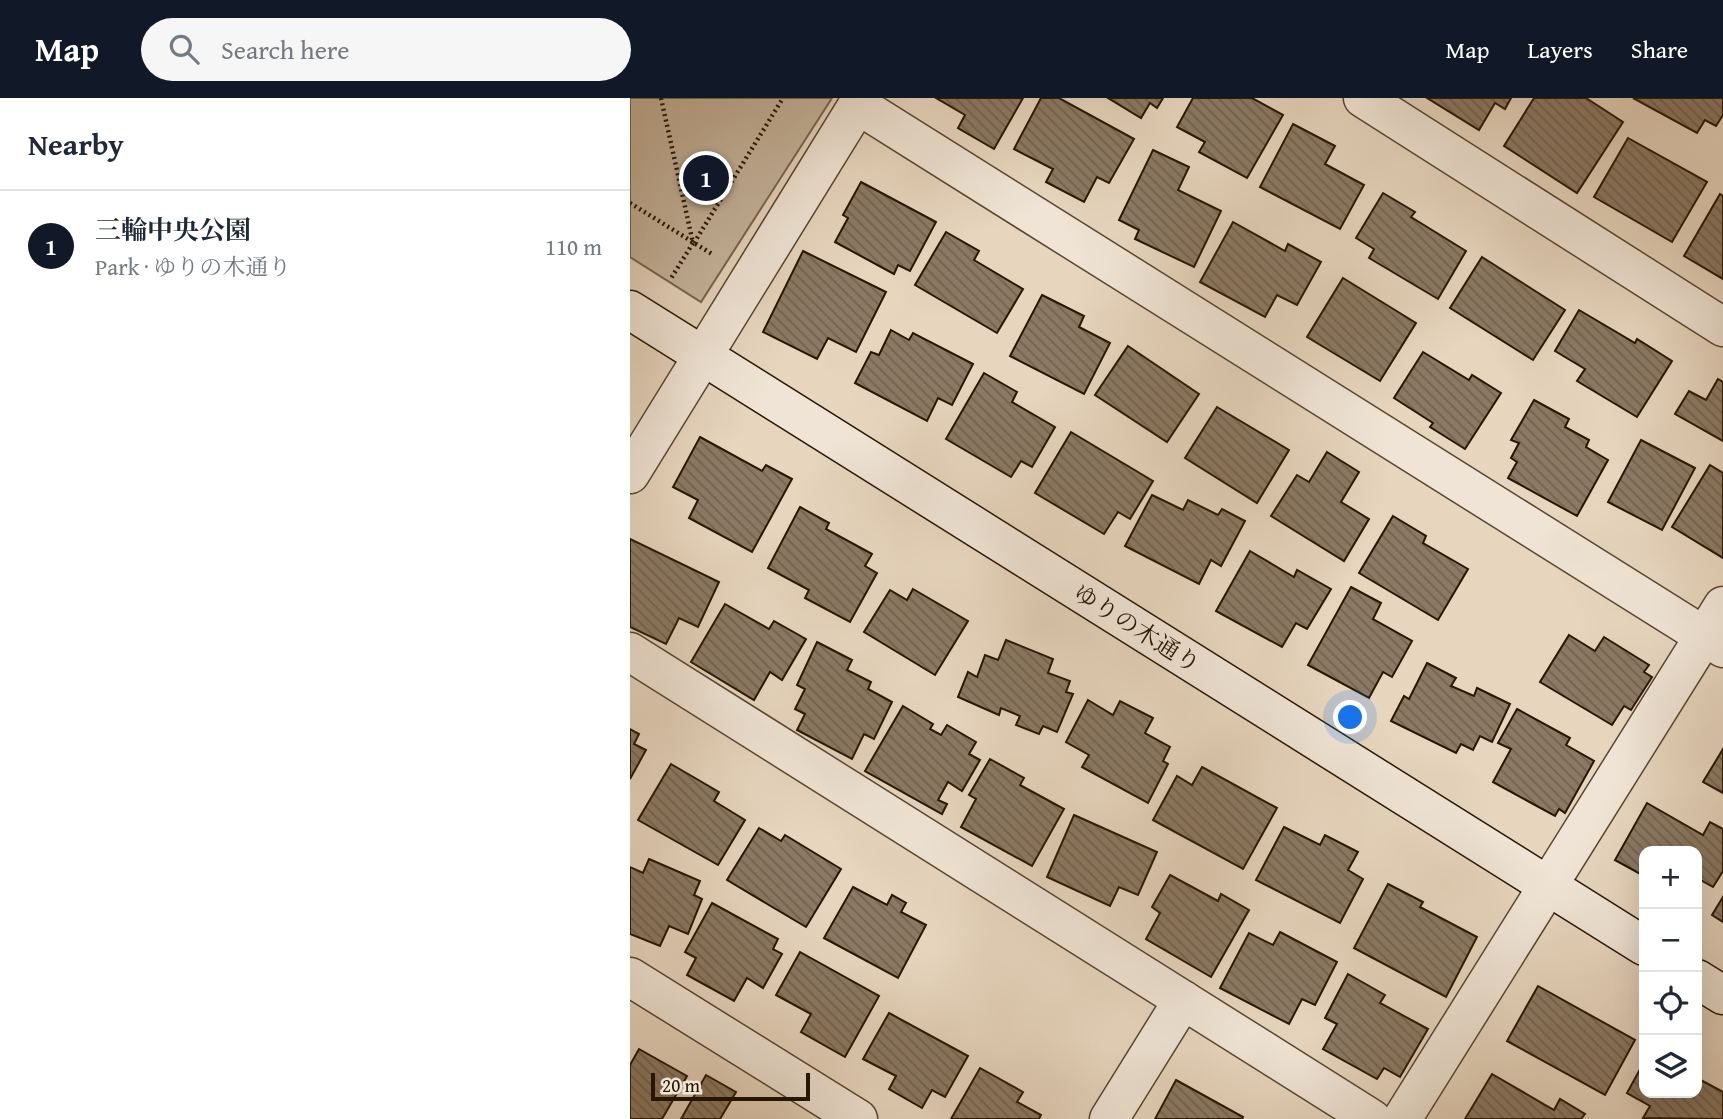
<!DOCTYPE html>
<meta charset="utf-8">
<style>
:root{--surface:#fff;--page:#f6f6f7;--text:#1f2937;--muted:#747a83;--line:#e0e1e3;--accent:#111827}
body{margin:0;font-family:"Gentium Book Plus","Noto Serif JP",serif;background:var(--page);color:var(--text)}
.controls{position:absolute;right:21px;bottom:21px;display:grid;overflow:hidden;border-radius:14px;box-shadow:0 7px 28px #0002}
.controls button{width:63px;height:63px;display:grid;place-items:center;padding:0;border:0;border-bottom:2px solid var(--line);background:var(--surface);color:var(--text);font:35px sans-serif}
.scale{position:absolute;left:21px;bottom:18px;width:159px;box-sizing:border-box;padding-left:7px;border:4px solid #271602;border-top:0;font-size:19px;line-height:24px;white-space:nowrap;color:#271602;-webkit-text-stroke:5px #efe4d5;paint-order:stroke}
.you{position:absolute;left:721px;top:620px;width:24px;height:24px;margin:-18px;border:5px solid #fff;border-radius:50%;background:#1a73e8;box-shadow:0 0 0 10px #1a73e833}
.badge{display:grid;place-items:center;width:46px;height:46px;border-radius:50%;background:var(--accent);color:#fff;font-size:23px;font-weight:700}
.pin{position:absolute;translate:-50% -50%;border:4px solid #fff;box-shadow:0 2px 7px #0006}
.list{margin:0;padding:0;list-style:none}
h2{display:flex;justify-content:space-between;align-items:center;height:91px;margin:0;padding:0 28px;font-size:30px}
h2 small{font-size:23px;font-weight:400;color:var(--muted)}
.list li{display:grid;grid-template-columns:46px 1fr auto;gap:21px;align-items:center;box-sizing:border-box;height:112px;padding:0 28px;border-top:2px solid var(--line)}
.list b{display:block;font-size:26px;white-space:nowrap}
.list p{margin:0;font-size:23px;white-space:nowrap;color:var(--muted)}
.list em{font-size:23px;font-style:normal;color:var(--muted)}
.icon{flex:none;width:38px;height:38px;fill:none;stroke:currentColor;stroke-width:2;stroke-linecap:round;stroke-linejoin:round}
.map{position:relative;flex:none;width:1093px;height:1021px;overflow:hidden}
header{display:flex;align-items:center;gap:42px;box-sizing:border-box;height:98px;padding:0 35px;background:var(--accent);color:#fff}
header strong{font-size:33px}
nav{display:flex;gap:38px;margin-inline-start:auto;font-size:24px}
.search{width:490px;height:63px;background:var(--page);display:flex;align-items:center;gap:18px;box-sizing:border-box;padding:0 24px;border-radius:38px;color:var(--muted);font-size:26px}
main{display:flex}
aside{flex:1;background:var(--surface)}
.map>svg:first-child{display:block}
.park{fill:#c6b59e;stroke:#766650;stroke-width:2}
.building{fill:url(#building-back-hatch);stroke:#271602;stroke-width:2}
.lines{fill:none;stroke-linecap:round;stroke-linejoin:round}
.street-casing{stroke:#574631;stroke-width:41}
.secondary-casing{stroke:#271602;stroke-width:41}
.path{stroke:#271602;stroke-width:4.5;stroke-dasharray:2 3.5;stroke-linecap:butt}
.street{stroke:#efe4d5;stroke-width:38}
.secondary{stroke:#efe4d5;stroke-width:38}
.labels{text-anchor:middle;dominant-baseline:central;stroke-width:5;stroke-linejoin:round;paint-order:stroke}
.street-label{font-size:24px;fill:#271602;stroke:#efe4d5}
</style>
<header>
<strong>Map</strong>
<div class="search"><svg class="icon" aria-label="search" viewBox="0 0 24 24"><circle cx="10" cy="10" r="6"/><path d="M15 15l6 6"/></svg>Search here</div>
<nav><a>Map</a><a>Layers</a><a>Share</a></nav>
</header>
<main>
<aside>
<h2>Nearby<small></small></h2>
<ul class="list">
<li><span class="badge">1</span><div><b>三輪中央公園</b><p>Park · ゆりの木通り</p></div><em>110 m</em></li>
</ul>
</aside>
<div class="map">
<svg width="1093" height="1021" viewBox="0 0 1093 1021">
<defs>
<pattern id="building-back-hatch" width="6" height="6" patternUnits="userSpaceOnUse" patternTransform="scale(1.75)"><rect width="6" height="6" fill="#8b7964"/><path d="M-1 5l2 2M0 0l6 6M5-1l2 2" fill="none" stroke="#726250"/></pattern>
</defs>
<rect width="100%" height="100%" fill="#e7d5be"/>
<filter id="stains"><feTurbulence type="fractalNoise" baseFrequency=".00286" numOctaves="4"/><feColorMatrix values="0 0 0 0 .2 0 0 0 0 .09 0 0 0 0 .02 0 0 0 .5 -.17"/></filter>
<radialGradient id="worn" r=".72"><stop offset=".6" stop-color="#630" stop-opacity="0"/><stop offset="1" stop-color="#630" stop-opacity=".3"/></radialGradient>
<polygon class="park" points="0,0 202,0 71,204 0,159"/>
<g class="building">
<polygon points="306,0 393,0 364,51 328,30 335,17"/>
<polygon points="411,0 429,0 504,41 479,85 467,79 454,104 416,84 423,71 384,51"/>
<polygon points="478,0 533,0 527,10 520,5 511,20"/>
<polygon points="563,0 622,0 653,17 617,80 569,54 575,44 547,29"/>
<polygon points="797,0 881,0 875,11 865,5 849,32"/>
<polygon points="904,0 956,0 993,24 947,95 874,48"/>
<polygon points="1003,0 1093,0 1093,17 1086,28 1075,22 1067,35"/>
<polygon points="663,26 705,48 695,66 734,87 710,131 630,89"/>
<polygon points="998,40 1077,84 1042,144 964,99"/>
<polygon points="523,52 559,69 548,92 591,113 564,169 505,141 509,132 489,122"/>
<polygon points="231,84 306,124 280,173 268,167 264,176 205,144 218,120 213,117"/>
<polygon points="753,95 785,114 781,119 836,153 808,201 739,160 744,151 726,140"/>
<polygon points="1090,96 1093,98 1093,181 1054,158"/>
<polygon points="603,124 655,153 658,146 691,164 667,207 647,197 635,219 570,184"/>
<polygon points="316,134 349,153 344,162 393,191 367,235 285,187"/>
<polygon points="173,153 256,194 226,254 198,240 187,261 133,234"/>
<polygon points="852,159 935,212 903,262 820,210"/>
<polygon points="713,180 786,225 750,283 677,239"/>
<polygon points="412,197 454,218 449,229 480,245 454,296 380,258"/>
<polygon points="949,212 1005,245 1007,241 1042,263 1007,319 947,283 955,271 925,253"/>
<polygon points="261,232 279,242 283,235 343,266 322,307 308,300 297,323 225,285 241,254 249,257"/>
<polygon points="498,248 569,296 537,344 465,297"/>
<polygon points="793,254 839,282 842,277 871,295 835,351 800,329 803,325 764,300"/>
<polygon points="354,275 387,294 382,304 425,329 402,369 391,363 381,379 316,341"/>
<polygon points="1088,281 1093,284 1093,343 1045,316 1059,293 1076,302"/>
<polygon points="904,302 939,321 935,329 959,342 956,349 978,362 947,418 878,380 887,364 881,360 889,345 881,342"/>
<polygon points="587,309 659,352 627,405 555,360"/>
<polygon points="441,334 523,383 500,421 488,414 474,436 405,395"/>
<polygon points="70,339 132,373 136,367 162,381 122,454 59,420 68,402 43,389"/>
<polygon points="1011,342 1065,370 1032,432 978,404"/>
<polygon points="697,354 729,374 711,404 739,421 714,463 641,418 667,377 679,384"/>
<polygon points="1080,367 1093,375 1093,460 1042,429"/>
<polygon points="522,397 553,412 558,402 588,417 592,411 615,423 591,468 581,462 569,486 495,448"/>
<polygon points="170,409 199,425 196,431 242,456 235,468 247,475 220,524 175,500 179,492 138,470"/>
<polygon points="763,418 796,438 793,445 838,471 808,522 729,475"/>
<polygon points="0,441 89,484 68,529 49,520 36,546 0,529"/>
<polygon points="620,453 664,479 667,472 701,491 677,531 666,525 652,549 586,513"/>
<polygon points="721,489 751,505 743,521 782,543 762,579 753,574 739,600 678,567"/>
<polygon points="283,491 338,523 305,577 234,534 260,492 277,502"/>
<polygon points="95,506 139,531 144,523 176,541 152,582 140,574 124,602 61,564"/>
<polygon points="939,537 965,553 974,539 1019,567 1014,574 1022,579 1001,612 994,608 982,627 910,584"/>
<polygon points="376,542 423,561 418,575 440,583 436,594 443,596 427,634 413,628 409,636 386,627 390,618 371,610 369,617 328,599 338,574 347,579 355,557 368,562"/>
<polygon points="187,544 222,562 217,572 241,584 238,591 262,604 244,641 234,636 222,661 167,632 175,616 165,611 175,591 167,587"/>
<polygon points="797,565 826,580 821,588 844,598 847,590 880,606 862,644 850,638 843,652 831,646 826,655 761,623 774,598 779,601"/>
<polygon points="458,602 483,617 490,603 523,620 515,635 540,649 533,663 538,666 518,705 452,669 459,657 436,644"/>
<polygon points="273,608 303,626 300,631 311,637 317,627 346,644 339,656 350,662 332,693 318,684 308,702 317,706 312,716 235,673"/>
<polygon points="887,611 940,640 936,647 964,663 935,715 929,711 925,718 863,684 881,651 868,645"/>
<polygon points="0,631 9,636 4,646 16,652 0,681"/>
<polygon points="1093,651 1093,695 1073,684"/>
<polygon points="360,661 394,680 390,687 434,711 402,768 331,729 346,701 339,697"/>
<polygon points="41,666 89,694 84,703 115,722 88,767 8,722"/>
<polygon points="572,669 647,710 613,771 523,722 547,678 562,687"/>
<polygon points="1017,705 1073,737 1080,724 1093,731 1093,773 1083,789 1067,780 1067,753 1014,753 1014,778 985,762"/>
<polygon points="444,717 527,754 508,797 489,789 480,808 417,779"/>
<polygon points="654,729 690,747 695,737 728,754 718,772 733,781 710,825 626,782"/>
<polygon points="129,730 151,743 155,737 211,771 176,829 97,782"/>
<polygon points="19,761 70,783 64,797 72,801 58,836 39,828 30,848 0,836 0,769 13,775"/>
<polygon points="540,777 588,803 591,796 619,812 581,879 516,841 530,815 522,809"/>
<polygon points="758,786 793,804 790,809 847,839 816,899 724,850"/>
<polygon points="223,789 257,807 262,797 276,805 271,814 296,827 268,880 194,840"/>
<polygon points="1093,799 1093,824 1082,817"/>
<polygon points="82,805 148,841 143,851 152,856 133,890 117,880 104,903 57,877 66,860 55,854"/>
<polygon points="650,834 707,864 685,907 672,901 659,926 590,890 619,835 643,847"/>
<polygon points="170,854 249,898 215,959 171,934 181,916 146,897"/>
<polygon points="718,876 755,897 750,905 798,931 770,979 754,970 747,981 693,951 707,926 695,920"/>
<polygon points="908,888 1005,942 975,997 877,943"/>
<polygon points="259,915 338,958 315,999 302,992 292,1010 259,991 266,978 233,961"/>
<polygon points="9,951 57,978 32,1021 0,1021 0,967"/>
<polygon points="1014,964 1014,995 1067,995 1067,980 1093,994 1093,1021 1013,1020 1020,1008 997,995"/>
<polygon points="350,970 393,994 387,1004 411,1017 409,1021 321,1021"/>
<polygon points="862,976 924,1012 930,1001 955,1016 951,1021 835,1021"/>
<polygon points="76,977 106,994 90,1021 51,1021"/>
<polygon points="546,982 613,1019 612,1021 525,1021"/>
</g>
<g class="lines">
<g class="street-casing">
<g id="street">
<polyline points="733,0 1093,229"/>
<polyline points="228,7 1093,550"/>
<polyline points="0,376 232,0"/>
<polyline points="0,554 742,1021"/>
<polyline points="0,879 228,1021"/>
<polyline points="479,1021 553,902"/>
<polyline points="772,1021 1093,508"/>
</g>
</g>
<g class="secondary-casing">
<g id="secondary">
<polyline points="0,212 1014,848"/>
<polyline points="1067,881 1093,897"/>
</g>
</g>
<g class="path">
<polyline points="31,0 63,145 40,182"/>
<polyline points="0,105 82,156"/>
<polyline points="64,145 153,0"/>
</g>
<use href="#street" class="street"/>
<use href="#secondary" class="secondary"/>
</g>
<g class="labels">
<g class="street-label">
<text transform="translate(507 530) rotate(32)">ゆりの木通り</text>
</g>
</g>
<rect width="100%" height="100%" filter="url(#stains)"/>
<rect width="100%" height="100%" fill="url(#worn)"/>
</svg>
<div class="controls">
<button>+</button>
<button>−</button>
<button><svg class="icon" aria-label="locate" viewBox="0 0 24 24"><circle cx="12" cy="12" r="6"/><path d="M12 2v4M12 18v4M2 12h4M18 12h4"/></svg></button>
<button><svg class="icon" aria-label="layers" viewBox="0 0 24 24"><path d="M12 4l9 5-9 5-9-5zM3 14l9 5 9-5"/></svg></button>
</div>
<div class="scale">20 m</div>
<div class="you"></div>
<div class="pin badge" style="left:76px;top:80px">1</div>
</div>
</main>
